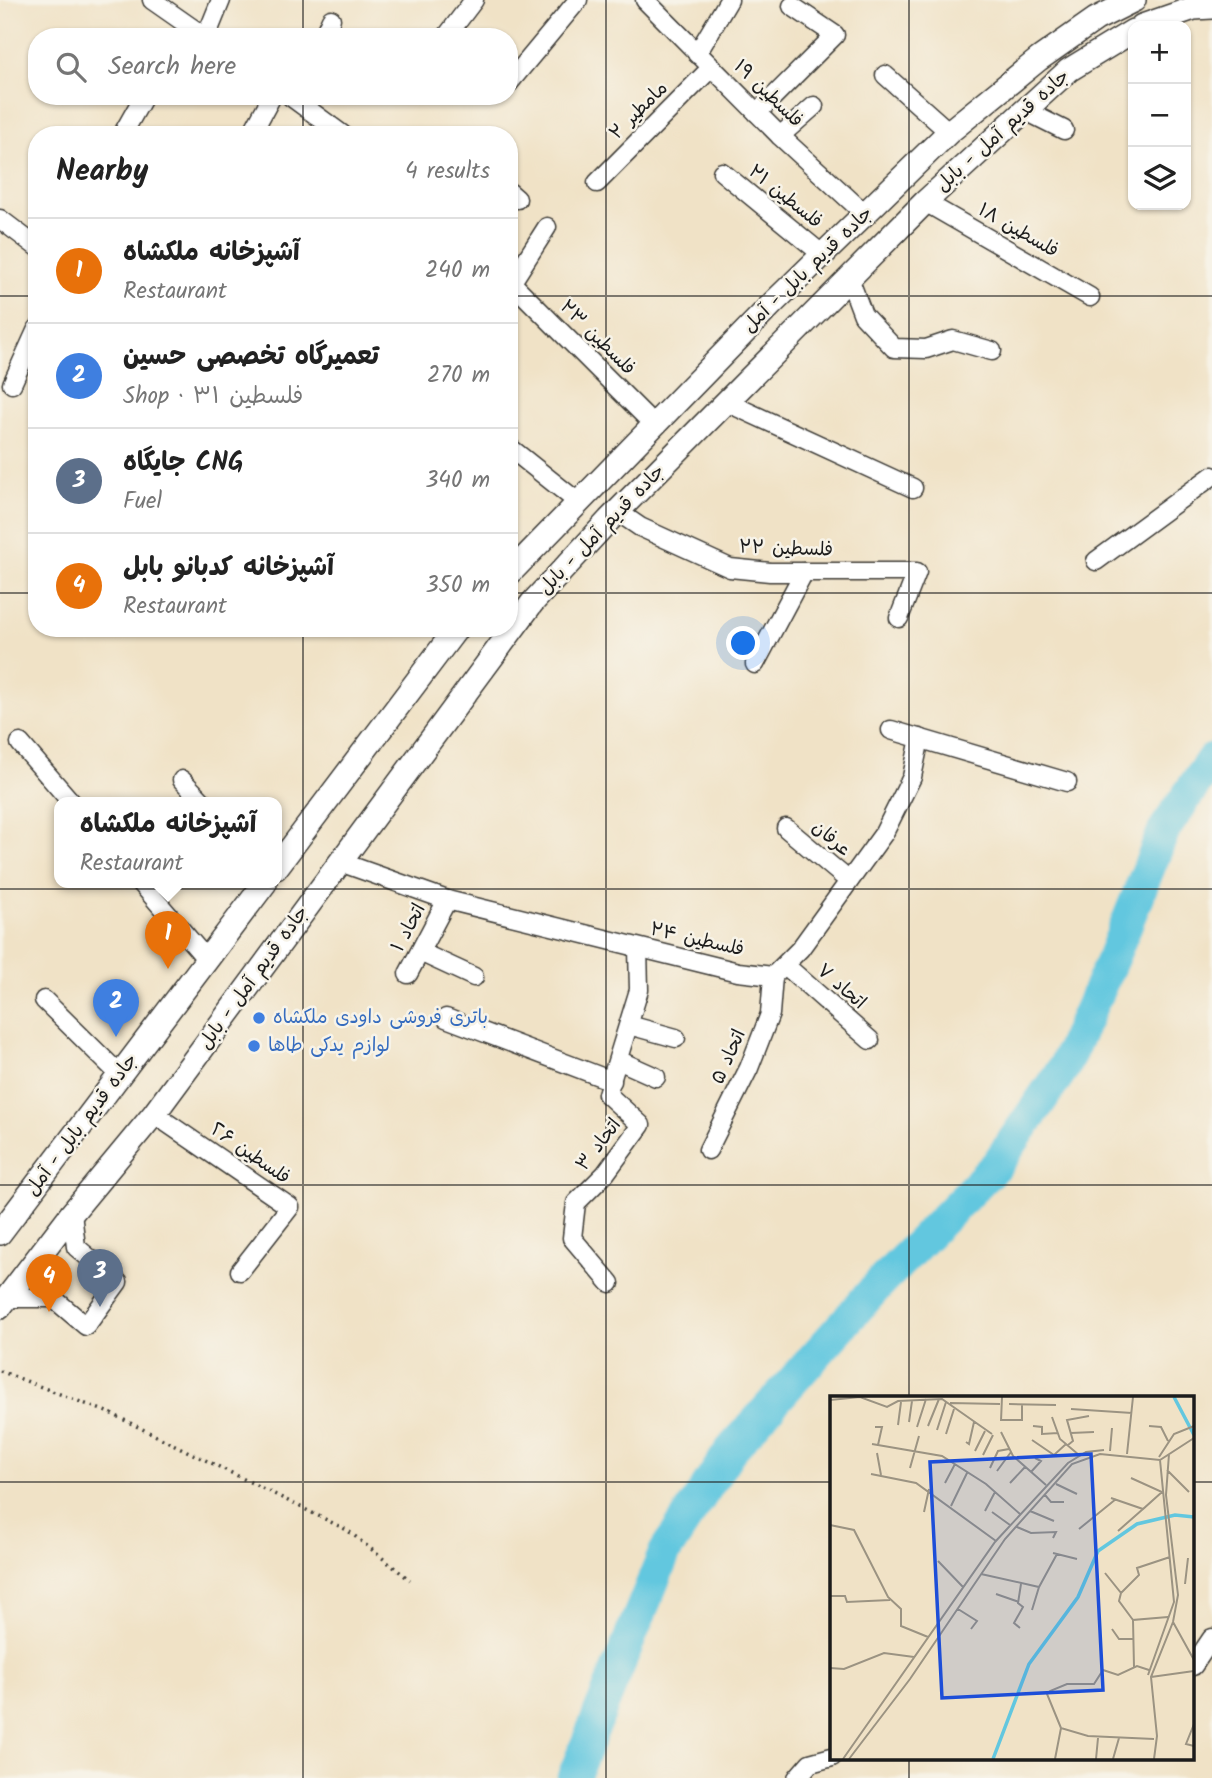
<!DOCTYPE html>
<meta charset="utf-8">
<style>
:root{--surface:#fff;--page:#f6f6f6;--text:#222;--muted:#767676;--line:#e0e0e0;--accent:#1f6fb2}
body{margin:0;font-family:Kalam,"Playpen Sans Arabic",sans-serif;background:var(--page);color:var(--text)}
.controls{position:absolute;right:21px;top:21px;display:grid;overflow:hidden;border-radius:14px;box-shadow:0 2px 5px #0004}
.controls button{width:63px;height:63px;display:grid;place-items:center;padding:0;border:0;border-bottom:2px solid var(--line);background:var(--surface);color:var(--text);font:35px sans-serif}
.you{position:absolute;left:744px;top:644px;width:24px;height:24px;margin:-18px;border:5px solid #fff;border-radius:50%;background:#1a73e8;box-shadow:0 0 0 10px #1a73e833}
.badge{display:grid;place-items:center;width:46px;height:46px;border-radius:50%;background:var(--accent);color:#fff;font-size:23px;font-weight:700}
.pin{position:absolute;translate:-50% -58px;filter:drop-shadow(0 2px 4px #0008)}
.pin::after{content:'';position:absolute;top:37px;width:24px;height:21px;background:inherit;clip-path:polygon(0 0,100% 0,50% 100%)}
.popup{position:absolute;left:54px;top:797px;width:228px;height:91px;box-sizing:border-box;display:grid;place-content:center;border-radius:14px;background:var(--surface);filter:drop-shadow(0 2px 5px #0005);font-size:23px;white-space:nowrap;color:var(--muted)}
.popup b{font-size:26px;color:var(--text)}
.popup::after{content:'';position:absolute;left:50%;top:100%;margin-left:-14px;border:14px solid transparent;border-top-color:var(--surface)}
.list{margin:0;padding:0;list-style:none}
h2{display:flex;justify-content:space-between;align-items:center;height:91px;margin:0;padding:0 28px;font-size:30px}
h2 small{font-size:23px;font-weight:400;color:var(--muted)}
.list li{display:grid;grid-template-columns:46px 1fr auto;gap:21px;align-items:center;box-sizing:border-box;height:105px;padding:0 28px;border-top:2px solid var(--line)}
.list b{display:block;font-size:26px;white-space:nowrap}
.list p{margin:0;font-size:23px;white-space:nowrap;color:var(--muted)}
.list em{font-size:23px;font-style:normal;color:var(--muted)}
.icon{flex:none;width:38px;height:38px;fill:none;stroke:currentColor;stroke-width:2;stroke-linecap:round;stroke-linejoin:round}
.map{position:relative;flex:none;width:1212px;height:1778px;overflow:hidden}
.search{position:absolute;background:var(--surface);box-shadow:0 2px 5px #0004;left:28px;top:28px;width:490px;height:77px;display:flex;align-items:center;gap:18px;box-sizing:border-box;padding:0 24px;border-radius:28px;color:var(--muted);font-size:26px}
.panel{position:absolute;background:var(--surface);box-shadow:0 2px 5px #0004;left:28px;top:126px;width:490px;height:511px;border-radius:28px}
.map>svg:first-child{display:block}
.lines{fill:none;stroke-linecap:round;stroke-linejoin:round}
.river{stroke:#62c7df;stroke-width:33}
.minor-casing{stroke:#3c3a36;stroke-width:21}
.major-casing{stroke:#3c3a36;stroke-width:26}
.path{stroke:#3c3a36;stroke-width:3.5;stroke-dasharray:2 5;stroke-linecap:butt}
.minor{stroke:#fff;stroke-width:18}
.major{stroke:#fff;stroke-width:23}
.grid{fill:none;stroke:#1c1c1c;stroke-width:2;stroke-opacity:0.55}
.shop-dot{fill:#3f7fe0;stroke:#f7f3e8;stroke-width:2.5}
.labels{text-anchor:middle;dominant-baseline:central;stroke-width:5;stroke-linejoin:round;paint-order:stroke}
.street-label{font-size:19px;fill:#1c1c1c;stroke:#f7f3e8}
.shop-label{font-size:19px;fill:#366cbe;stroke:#f7f3e8;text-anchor:start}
.inset-river{fill:none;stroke:#62c7df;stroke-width:3.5}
.inset-road{fill:none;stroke:#9b9382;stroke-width:2}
.view{fill:#1d4ed8;fill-opacity:0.15;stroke:#1d4ed8;stroke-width:3.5}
.inset-edge{fill:none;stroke:#1c1c1c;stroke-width:3.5}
</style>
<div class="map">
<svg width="1212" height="1778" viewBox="0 0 1212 1778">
<rect width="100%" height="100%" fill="#f7f3e8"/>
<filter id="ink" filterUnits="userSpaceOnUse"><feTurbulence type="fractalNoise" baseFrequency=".0143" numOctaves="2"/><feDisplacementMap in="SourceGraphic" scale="14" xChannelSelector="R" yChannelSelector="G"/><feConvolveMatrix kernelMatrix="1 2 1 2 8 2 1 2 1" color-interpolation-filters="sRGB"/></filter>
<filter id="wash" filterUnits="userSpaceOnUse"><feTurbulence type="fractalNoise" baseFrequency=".00686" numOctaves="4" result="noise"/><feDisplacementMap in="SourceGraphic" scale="28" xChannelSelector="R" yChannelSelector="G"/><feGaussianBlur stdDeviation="1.57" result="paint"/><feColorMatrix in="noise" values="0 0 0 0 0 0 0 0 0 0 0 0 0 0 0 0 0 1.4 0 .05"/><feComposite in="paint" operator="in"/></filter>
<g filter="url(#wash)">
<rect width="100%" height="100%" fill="#f0e2c6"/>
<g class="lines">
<polyline class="river" points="573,1778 665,1552 730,1451 880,1283 997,1164 1064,1067 1114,955 1164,830 1212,759"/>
</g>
</g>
<g filter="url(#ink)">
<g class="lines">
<g class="minor-casing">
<g id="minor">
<polyline points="152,0 205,37"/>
<polyline points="645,0 780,136 865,214"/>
<polyline points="206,37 221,0"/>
<polyline points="323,37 331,19"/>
<polyline points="446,37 474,0"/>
<polyline points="697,54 729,0"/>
<polyline points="885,75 949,132"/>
<polyline points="509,83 578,0"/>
<polyline points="290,96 343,135"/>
<polyline points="1024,110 1064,130"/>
<polyline points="757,113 835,35 792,6"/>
<polyline points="122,135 144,96"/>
<polyline points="251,135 272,96"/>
<polyline points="780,136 814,106"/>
<polyline points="722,172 823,255"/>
<polyline points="597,183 711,68"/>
<polyline points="509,192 517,199"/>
<polyline points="925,202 1090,297"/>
<polyline points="0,219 37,247"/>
<polyline points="849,278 863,315 894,348 926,349 953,340 992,351"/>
<polyline points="509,280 654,425"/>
<polyline points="512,282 547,227"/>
<polyline points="12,384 37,329"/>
<polyline points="726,402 913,488"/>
<polyline points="509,447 579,503"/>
<polyline points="618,512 640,527 730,568 770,572 917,572 899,618"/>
<polyline points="1096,561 1212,476"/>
<polyline points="755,664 804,572"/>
<polyline points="891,730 1067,782"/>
<polyline points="20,743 72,803"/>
<polyline points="182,780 204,803"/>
<polyline points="786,828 849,881"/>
<polyline points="340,862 447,900 738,972 773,976 800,949 884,833 912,777 920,738"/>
<polyline points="141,883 208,961"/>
<polyline points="420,952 474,977"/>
<polyline points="785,965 870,1040"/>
<polyline points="408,974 447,900"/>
<polyline points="44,1000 120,1075"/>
<polyline points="446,1018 612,1081"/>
<polyline points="629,1025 676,1038"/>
<polyline points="618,1060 656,1077"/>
<polyline points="154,1114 290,1207 240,1271"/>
<polyline points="708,1150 749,1068 770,1014 773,976"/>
<polyline points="610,1283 572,1238 576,1203 605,1174 641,1125 607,1094 639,990 638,948"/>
<polyline points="7,1298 53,1298 86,1326 118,1282 76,1247 72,1213"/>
<polyline points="1193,1666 1212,1638"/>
<polyline points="797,1778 810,1763 832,1757"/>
</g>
</g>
<g class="major-casing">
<g id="major">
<polyline points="1142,26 1194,8 1212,7"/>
<polyline points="509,574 773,303 949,132 1039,59 1096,19 1134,0"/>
<polyline points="276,868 457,628"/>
<polyline points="0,1233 265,883"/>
<polyline points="0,1307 72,1213 154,1114 532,603 609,520 925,202 1069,70 1133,31"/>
</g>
</g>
<polyline class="path" points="0,1371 112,1414 347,1530 410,1580"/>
<use href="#minor" class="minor"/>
<use href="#major" class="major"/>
</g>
</g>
<path class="grid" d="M303,0v37M606,0v1778M909,0v1398M303,96v39M0,296h37M509,296h703M0,593h37M509,593h703M303,628v1150M0,889h1212M0,1185h1212M0,1482h832M1193,1482h19M909,1759v19"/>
<g class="shop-dot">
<circle cx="259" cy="1018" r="7"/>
<circle cx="254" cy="1046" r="7"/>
</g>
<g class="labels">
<g class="street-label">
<text transform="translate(768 94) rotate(44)">فلسطین ۱۹</text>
<text transform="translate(639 111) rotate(-45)">مامطیر ۲</text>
<text transform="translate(1003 131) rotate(-42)">جاده قدیم آمل - بابل</text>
<text transform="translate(785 197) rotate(39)">فلسطین ۲۱</text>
<text transform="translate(1018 231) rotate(30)">فلسطین ۱۸</text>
<text transform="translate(808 270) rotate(-44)">جاده قدیم بابل - آمل</text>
<text transform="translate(597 338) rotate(45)">فلسطین ۲۳</text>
<text transform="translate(602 530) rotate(-46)">جاده قدیم آمل - بابل</text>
<text transform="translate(786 549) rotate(2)">فلسطین ۲۲</text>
<text transform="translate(831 839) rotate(40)">عرفان</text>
<text transform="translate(409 928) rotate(-62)">اتحاد ۱</text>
<text transform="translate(697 940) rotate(13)">فلسطین ۲۴</text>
<text transform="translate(254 978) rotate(-54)">جاده قدیم آمل - بابل</text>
<text transform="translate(841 987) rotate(41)">اتحاد ۷</text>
<text transform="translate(729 1057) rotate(-66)">اتحاد ۵</text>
<text transform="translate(82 1125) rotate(-53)">جاده قدیم بابل - آمل</text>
<text transform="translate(599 1145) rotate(-52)">اتحاد ۳</text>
<text transform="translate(250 1154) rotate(35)">فلسطين ٢۶</text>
</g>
<g class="shop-label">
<text x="273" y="1018">باتری فروشی داودی ملکشاه</text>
<text x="268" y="1046">لوازم یدکی طاها</text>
</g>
</g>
<g transform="translate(830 1396)">
<rect width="364" height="364" fill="#f0e2c6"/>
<path class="inset-river" d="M344,1l20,38M163,363l36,-95 49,-67 20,-46 39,-27 38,-9 19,2"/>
<path class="inset-road" d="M0,4l30,-3 27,10 11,-6 44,-2 50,35M120,7l50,1M179,8l47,1M241,13l61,4M222,21l8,22 19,16M171,24h21v-15M171,25l1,-24M79,26l3,-21M68,29l3,-23M98,30l11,-27M203,30l9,1v7l16,-1M319,30l12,1 7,14M45,31h7l-4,18M87,31l9,-28M107,34l9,-28M171,36l12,24 33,29M241,37l23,-1M116,38l8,-25M202,44l22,15 12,-11M136,46l3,2 5,-22M42,48l70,12 44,28 34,30M238,49l5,-4 -6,-21 22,-4M145,55l10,-20M280,55l2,-23M47,57l4,22M297,58l6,-57M153,59l10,-20M329,61l15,-23 20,-8M80,72l9,-32M160,72l8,-17 11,-2M337,74l22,22M167,75l14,-19M201,76l10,-11 -6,-3M41,78l45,9 80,58M115,87l10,-19M180,87l15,-16M226,88l21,10M215,99l6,7h13M281,102l32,11 19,-17 -31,-14M121,110l16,-33M155,115l10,-19M200,115l24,10M94,116l5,-23M162,116l18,13M0,129l24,5 34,67 13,12v17l27,11M187,131l14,6 25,-1 -3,6M249,133l37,-30M288,135l25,-22M223,157l24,6M108,165l25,26M275,177l16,20 -2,8 14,19M151,178l58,13 18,-33M355,188l3,-26M291,197l18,-18 -2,-7 33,-11M166,198l23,8M0,200h15l2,6 43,-2M128,213l19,12 -6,8M202,214l7,-23M343,226l21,38M190,232l-6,-5 9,-16 -5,-4 3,-19M282,233l7,10h15M304,271l-1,-47 35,-3M0,272l14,1 40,-16 30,4M318,279l26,-73 -14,-142M321,281l43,-6M364,328l-8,20 8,2M231,332l-14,-34 3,-3 17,-7h27l9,-14 15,5 19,-9 12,4M13,363l152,-217 73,-79 18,-11 18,-2M19,363l61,-80 95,-140 67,-75 28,-10 60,6 34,-22M225,363l6,-31 27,8 66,3M266,363l2,-21M283,363l6,-21M324,363l3,-23 -6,-59 22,-55 5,-27 -12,-100 3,-41"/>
<path class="view" d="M261,58l12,236 -161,8 -12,-236z"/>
<rect width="364" height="364" class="inset-edge"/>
</g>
</svg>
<div class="controls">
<button>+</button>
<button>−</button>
<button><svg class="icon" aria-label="layers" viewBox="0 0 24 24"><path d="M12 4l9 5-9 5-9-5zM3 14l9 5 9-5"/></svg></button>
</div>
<div class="you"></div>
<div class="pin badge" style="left:168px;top:969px;background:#e8710a">1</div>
<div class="popup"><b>آشپزخانه ملکشاه</b>Restaurant</div>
<div class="pin badge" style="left:116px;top:1037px;background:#3f7fe0">2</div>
<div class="pin badge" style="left:100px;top:1307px;background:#5c6f8a">3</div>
<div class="pin badge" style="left:49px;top:1312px;background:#e8710a">4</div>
<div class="search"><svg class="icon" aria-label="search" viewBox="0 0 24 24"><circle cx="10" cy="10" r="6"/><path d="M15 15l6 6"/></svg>Search here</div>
<section class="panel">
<h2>Nearby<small>4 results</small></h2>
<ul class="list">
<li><span class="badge" style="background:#e8710a">1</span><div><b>آشپزخانه ملکشاه</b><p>Restaurant</p></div><em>240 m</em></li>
<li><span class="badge" style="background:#3f7fe0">2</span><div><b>تعمیرگاه تخصصی حسین</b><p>Shop · فلسطین ۳۱</p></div><em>270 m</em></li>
<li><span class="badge" style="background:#5c6f8a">3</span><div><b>جایگاه CNG</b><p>Fuel</p></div><em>340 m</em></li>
<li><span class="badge" style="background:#e8710a">4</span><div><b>آشپزخانه کدبانو بابل</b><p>Restaurant</p></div><em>350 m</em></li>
</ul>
</section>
</div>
